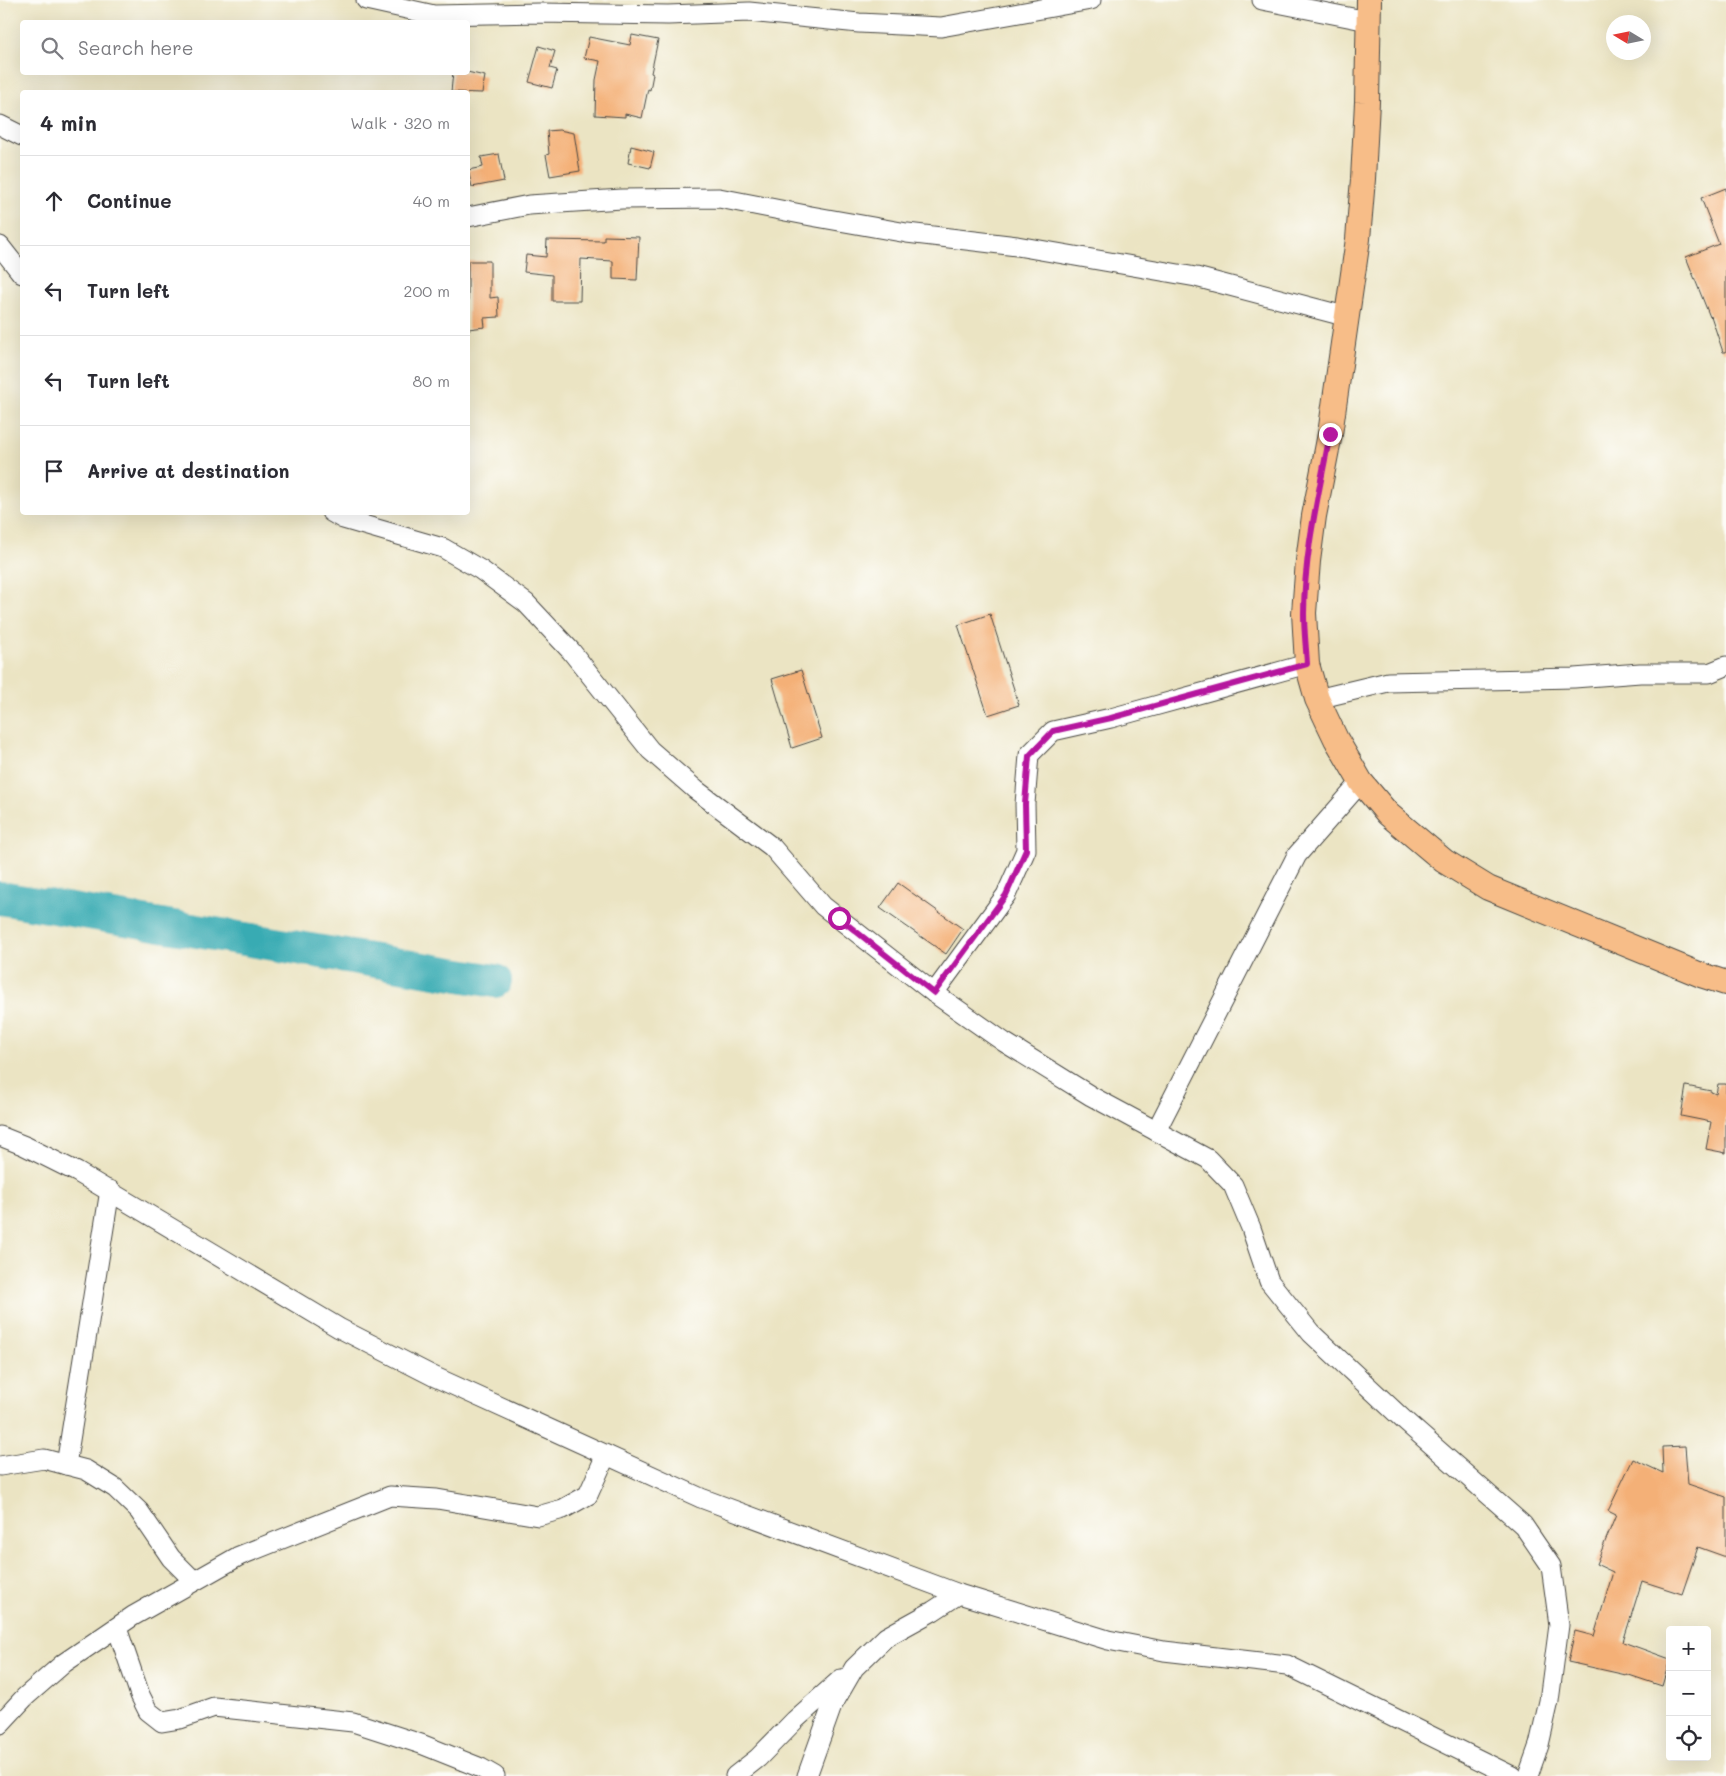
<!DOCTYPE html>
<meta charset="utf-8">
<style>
:root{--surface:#fff;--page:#f2f2f3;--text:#2b2b33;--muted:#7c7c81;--line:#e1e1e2}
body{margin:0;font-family:Mali,sans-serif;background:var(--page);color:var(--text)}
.controls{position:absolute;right:15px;bottom:15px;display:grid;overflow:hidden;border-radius:5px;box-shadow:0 5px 20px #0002}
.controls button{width:45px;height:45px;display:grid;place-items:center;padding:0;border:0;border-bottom:1px solid var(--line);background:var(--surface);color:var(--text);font:25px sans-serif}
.compass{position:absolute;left:1606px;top:15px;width:45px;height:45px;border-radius:50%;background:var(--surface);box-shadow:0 5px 20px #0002;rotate:280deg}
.stop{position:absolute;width:15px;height:15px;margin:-11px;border:4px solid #b5179e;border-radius:50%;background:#fff}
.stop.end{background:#b5179e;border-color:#fff;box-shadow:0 1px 5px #0008}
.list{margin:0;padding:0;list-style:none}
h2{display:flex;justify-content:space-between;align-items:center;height:65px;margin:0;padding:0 20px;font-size:21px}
h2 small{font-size:16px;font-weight:400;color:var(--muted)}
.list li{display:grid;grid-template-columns:32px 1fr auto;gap:15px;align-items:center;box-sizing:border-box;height:90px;padding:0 20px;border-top:1px solid var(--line)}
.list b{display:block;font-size:19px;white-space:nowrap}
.list em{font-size:16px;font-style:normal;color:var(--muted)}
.icon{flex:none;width:28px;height:28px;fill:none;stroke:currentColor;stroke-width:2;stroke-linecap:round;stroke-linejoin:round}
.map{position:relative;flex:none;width:1726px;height:1776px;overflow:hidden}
.search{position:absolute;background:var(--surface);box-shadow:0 5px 20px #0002;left:20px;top:20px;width:450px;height:55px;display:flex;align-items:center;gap:12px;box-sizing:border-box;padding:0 18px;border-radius:5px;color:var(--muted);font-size:19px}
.panel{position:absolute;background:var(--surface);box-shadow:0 5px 20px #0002;left:20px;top:90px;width:450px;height:425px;border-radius:5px}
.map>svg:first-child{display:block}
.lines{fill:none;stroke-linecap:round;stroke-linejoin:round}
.river{stroke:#39abb3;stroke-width:34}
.building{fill:#f4b077}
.minor-casing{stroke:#484742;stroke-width:21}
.major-casing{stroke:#484742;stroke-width:26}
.minor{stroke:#fff;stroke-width:19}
.major{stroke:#f7bd88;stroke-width:24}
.route{stroke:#b5179e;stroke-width:6}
</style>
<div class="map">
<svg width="1726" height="1776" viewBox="0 0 1726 1776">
<rect width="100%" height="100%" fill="#fdfcf7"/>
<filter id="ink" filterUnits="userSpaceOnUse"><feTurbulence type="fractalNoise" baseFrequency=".02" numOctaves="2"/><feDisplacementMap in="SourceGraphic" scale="10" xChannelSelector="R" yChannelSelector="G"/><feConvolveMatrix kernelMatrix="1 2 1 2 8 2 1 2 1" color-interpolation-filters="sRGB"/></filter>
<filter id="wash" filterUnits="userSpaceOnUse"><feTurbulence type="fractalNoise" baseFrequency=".0096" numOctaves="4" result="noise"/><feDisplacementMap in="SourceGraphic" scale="20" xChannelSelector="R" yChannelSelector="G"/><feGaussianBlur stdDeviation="1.12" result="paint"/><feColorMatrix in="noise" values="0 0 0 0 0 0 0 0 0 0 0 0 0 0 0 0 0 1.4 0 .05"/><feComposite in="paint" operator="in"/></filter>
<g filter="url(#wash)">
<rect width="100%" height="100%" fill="#ebe4c3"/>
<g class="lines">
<polyline class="river" points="0,898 495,981"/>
</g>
<g id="blocks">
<g class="building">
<polygon points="632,35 658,40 651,73 653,74 650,90 648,89 642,118 625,114 625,117 595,115 596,80 600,61 584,58 589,37 630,45"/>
<polygon points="539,46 555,51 550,68 557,70 552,88 529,82"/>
<polygon points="453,72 467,72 485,76 482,93 451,92"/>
<polygon points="559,130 574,133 580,171 550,176 546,155 549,154 547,131"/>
<polygon points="631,146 654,152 650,168 628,163"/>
<polygon points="499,154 504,181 472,187 468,170 483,167 481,157"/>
<polygon points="1726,188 1726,352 1723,352 1711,316 1710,317 1686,257 1719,244 1701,198"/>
<polygon points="604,236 639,237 637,280 613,279 613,261 581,259 580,301 552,301 552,275 524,272 526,255 546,257 547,240 604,241"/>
<polygon points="468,261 490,261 490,298 498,297 499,317 484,318 485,327 468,329"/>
<polygon points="990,614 1019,705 988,715 958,625"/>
<polygon points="801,670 822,738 792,748 772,679"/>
<polygon points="898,883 963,929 946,954 880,908"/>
<polygon points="1718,1084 1726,1084 1726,1153 1706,1149 1711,1122 1681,1116 1686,1086 1711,1091 1711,1092 1716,1094"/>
<polygon points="1685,1446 1688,1484 1726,1497 1726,1557 1698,1547 1682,1594 1642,1581 1623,1642 1670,1659 1662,1686 1626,1674 1626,1675 1568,1662 1575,1631 1594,1636 1613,1572 1596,1564 1616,1515 1608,1511 1633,1459 1663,1473 1662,1447"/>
</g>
</g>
</g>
<g filter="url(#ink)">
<use href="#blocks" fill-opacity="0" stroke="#484742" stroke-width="1"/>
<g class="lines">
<g class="minor-casing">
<g id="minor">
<polyline points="366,0 434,15 540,13 668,15 749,12 859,23 941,27 1091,0"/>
<polyline points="1262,0 1368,21"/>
<polyline points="0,125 22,136"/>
<polyline points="468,217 529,205 622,199 719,198 811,216 907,233 1017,246 1196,277 1348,317"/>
<polyline points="0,246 22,274"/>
<polyline points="331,512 343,519 443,548 481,570 526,603 571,651 650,750 696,790 772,847 823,906 934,993 1004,1042 1091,1096 1208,1159 1233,1185 1251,1228 1269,1281 1311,1333 1406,1422 1523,1525 1551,1566 1559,1625 1549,1701 1539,1745 1528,1776"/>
<polyline points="1317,699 1388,682 1574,678 1640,673 1709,673 1726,666"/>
<polyline points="934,993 1006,895 1026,850 1025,804 1029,755 1053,731 1111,718 1307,664"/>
<polyline points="1156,1131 1297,855 1361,782"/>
<polyline points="0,1136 25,1146 77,1172 339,1328 433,1376 701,1498 959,1594 1108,1640 1164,1651 1287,1665 1512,1776"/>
<polyline points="66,1465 110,1190"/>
<polyline points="0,1466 44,1459 86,1470 115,1488 139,1511 171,1558 194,1581"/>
<polyline points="117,1628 140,1695 148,1711 162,1722 180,1719 214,1707 353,1722 421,1744 481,1768 495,1776"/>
<polyline points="0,1724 25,1697 64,1663 133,1616 239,1556 390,1496 437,1499 538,1516 563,1509 588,1495 606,1455"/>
<polyline points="735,1776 758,1758 795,1720 841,1679"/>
<polyline points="807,1776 832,1706 854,1668 886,1637 933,1611 959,1594"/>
</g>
</g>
<g class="major-casing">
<polyline id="major" points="1369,0 1367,102 1363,179 1358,239 1330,434 1314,516 1308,561 1304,613 1307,664 1317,699 1336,739 1361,782 1388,814 1444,861 1488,888 1701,975 1726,983"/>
</g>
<use href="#minor" class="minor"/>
<use href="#major" class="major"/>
</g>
</g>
<g class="lines" filter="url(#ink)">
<path class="route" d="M839,918l95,75 72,-98 20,-45 -1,-46 4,-48 24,-25 58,-13 196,-54c-1,-17 -3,-34 -3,-50 0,-61 15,-121 26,-180"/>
</g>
</svg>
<div class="controls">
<button>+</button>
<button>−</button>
<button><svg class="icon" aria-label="locate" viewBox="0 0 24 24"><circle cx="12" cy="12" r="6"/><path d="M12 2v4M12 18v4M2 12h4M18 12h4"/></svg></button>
</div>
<svg class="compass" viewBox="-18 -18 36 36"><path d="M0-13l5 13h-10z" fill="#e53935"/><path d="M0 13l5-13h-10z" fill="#7c7c81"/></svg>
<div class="stop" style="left:839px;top:918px"></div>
<div class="stop end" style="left:1330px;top:434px"></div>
<div class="search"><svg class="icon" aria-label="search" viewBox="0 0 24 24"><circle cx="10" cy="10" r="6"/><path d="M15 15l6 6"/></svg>Search here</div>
<section class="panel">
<h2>4 min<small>Walk · 320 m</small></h2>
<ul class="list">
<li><svg class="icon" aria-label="ahead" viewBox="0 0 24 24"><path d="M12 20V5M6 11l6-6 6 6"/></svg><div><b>Continue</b></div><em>40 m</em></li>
<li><svg class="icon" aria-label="left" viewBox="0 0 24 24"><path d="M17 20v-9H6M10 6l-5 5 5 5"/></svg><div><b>Turn left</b></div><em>200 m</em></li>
<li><svg class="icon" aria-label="left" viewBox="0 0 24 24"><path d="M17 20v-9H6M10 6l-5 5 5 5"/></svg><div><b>Turn left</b></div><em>80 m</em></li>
<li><svg class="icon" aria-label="arrive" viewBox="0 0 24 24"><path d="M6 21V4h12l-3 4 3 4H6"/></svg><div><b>Arrive at destination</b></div></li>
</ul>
</section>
</div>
